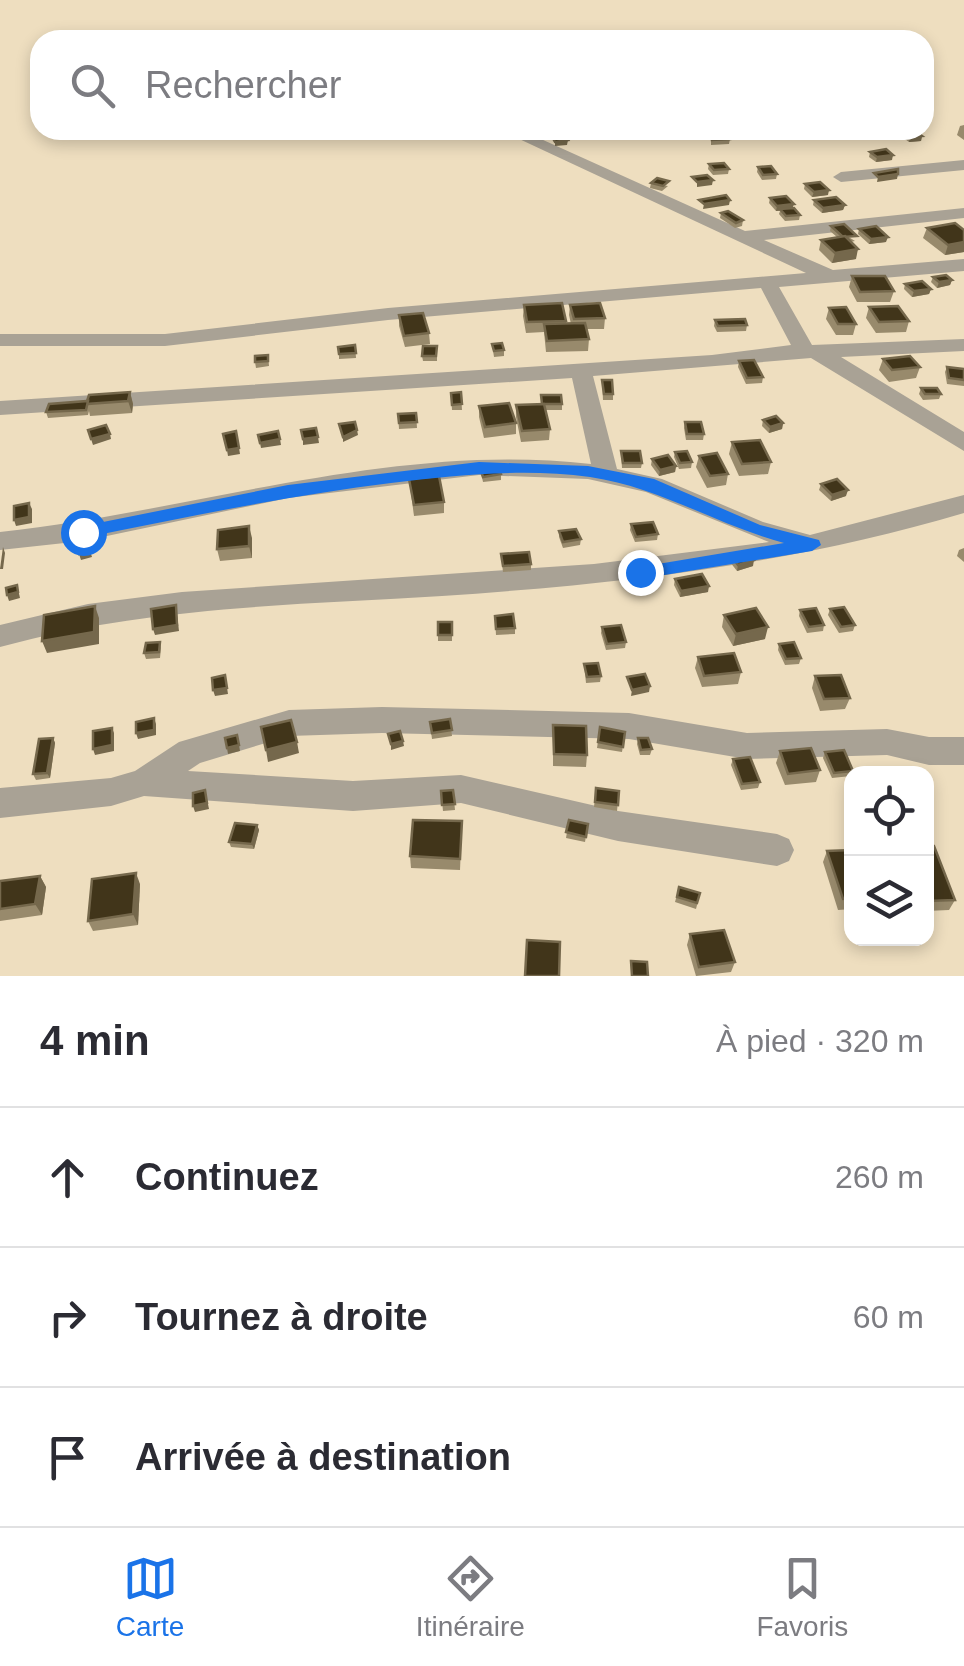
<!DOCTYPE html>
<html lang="fr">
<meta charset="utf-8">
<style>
:root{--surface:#fff;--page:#f7f7f7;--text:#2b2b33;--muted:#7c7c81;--line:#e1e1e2;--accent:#1a73e8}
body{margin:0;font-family:Helvetica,sans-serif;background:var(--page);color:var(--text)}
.controls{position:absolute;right:30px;bottom:30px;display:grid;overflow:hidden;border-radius:20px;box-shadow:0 5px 15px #0003}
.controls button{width:90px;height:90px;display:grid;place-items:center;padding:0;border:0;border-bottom:2px solid var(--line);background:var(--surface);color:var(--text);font:50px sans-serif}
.stop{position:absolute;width:30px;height:30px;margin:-22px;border:8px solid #1a73e8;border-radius:50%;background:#fff}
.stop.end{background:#1a73e8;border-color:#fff;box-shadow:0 2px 10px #0008}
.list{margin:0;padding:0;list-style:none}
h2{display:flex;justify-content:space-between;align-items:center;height:130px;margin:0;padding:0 40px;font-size:42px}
h2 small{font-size:32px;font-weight:400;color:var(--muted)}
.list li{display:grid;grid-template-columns:65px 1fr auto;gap:30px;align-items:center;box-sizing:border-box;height:140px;padding:0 40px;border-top:2px solid var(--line)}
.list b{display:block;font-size:38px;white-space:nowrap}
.list em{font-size:32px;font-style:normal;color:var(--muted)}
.icon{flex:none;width:55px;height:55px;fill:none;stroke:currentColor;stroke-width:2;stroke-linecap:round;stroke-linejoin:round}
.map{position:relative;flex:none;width:964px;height:976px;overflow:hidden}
.search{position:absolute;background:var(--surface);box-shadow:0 5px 15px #0003;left:30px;right:30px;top:30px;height:110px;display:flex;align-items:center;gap:25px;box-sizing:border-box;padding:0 35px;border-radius:30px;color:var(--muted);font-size:38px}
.sheet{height:550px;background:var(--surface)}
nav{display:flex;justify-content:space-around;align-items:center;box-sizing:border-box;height:140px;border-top:2px solid var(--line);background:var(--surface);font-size:28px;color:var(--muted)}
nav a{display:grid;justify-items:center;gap:5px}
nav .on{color:var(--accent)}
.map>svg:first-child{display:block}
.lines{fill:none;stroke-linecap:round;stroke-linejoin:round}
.minor{fill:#a9a295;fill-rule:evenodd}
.wall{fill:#988a6c}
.shaded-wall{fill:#75684c}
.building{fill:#41351a;stroke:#75684c;stroke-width:2.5}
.route{fill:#1a73e8}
</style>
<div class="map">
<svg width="964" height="976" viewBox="0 0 964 976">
<rect width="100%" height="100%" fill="#eedebf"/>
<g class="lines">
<g class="minor">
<path d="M500,130h21l224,101 219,-23v10l-200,22 69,30 131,-11v12l-185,16 33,58 152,-6v12l-123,6 123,75v19l-153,-93 -218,18 24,93 45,10 101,43 47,13 154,-40v18c-171,51 -344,71 -522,83 -148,9 -298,11 -442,51v-22l88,-21 94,-12 412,-28 175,-22 -123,-50 -58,-13 -109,-4 -191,23 -205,43 -83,9v-18c196,-21 392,-91 591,-68l-19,-86 -572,37v-14l712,-46 79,-10 -30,-57 -373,32 -223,26h-165v-12h165l223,-26 418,-35z"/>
<polygon points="964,160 964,170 841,182 833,177 841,172"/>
<polygon points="382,707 629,713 747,733 887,729 929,737 964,737 964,765 929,765 887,755 747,759 629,739 382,733 289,736 200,763 188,771 353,781 461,775 618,811 777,834 789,839 794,850 789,861 777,866 618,841 461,803 353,811 144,796 111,806 0,818 0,788 111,778 135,771 179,742 289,710"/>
</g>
</g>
<g class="wall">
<polygon points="964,125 964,140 957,135 960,126"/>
<polygon points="902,131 922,136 921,141 909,142 901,136"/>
<polygon points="730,139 729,144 711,145 711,140"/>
<polygon points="870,152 892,160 876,162 869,157"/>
<polygon points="709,164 729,169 728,174 713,175 708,169"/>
<polygon points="758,167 777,174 776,179 762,180 757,172"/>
<polygon points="651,183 668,186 662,191 650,188"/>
<polygon points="805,184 828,195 812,197 804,189"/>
<polygon points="770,198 793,208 800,215 799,220 785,221 779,214 780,211 776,211 769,203"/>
<polygon points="814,200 845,205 843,210 822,213 813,205"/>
<polygon points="721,213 743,220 742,226 735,228 720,218"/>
<polygon points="831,226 855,241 850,242 856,259 832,263 819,250 821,240 837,237 830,231"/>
<polygon points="927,228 964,230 964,252 945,255 923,238"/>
<polygon points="859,229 886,242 869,244 858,234"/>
<polygon points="852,276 894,291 890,302 857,302 849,287"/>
<polygon points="933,277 952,280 950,285 937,288 931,282"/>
<polygon points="905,284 931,289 929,294 912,297 904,289"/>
<polygon points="524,305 566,321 566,324 571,324 569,315 570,305 605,318 604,329 587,329 589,339 588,351 546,352 544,332 526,333 523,316"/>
<polygon points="869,307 909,321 906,332 876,333 866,318"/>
<polygon points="829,308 856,324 853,335 836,335 826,319"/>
<polygon points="399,315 429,333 430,344 405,347 399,326"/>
<polygon points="715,320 747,325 746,331 717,332 714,326"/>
<polygon points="492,344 504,350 504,356 494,357"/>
<polygon points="355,345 356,358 339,359 339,354"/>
<polygon points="437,346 437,361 423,361 422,356"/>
<polygon points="268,355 269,366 256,368 255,362"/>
<polygon points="883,359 920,367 916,378 889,382 879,370"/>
<polygon points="739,361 763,377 762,383 746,384 738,367"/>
<polygon points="947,367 964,369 964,386 947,384 945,372"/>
<polygon points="602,380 613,394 613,400 603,400"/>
<polygon points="921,388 941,394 939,399 923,400 919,394"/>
<polygon points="130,392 133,404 132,413 90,416 89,411 88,415 48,418 46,412"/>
<polygon points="461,392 462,410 452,410 451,393"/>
<polygon points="562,404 562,410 545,410 550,429 549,440 521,442 516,417 516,405"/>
<polygon points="479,406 516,423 516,434 484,438 479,417"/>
<polygon points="416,413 417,428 399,429 398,414"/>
<polygon points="763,420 783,423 782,429 769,433 762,426"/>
<polygon points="685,422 704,434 703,440 686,440 684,428"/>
<polygon points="732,442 771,462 768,474 739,476 729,454"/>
<polygon points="621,451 642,463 641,468 622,468"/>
<polygon points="675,452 692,462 691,468 679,469 674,457"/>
<polygon points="699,456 728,474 726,485 707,488 696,467"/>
<polygon points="652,459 676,466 675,472 659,476 651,465"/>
<polygon points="480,468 501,474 501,480 483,482"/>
<polygon points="409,479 444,502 444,513 414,516"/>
<polygon points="821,484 846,496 831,501 819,490"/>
<polygon points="631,524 658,534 657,540 635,542 630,530"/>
<polygon points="559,531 581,539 580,545 563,548 559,537"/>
<polygon points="252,538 252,558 220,561 217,549"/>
<polygon points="964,548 964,562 957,556 959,550"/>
<polygon points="501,554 531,564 531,570 503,572"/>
<polygon points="731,556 753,566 737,571 730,562"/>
<polygon points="675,579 708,592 680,597 674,585"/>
<polygon points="830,609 855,625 853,631 839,633 828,615"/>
<polygon points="800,610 824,625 823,631 807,633 799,616"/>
<polygon points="724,615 765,639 733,646 722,627"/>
<polygon points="495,616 515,628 515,634 496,635"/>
<rect x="438" y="622" width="14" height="19"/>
<polygon points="602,627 626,642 625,648 606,650 601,633"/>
<polygon points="160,642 161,648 160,658 146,659 144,653"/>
<polygon points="779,644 801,658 799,664 785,665 778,650"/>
<polygon points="698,657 741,672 738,684 702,687 695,668"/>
<polygon points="584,664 601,676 600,682 586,683"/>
<polygon points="815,676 850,698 845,709 820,711 812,688"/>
<polygon points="450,719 452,736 432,739 430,722"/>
<polygon points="553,725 587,755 586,767 553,766"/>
<polygon points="600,727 625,732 622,752 597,748"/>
<polygon points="53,738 55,743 50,778 36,780 33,774"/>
<polygon points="638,738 652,749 650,755 640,755 637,744"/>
<polygon points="780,751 820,770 816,782 785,785 776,763"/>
<polygon points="825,752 853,771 851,776 832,778 823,758"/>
<polygon points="733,759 760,782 758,788 741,790 731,765"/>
<polygon points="596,788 619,791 617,811 594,807"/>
<polygon points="453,790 455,810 443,811 441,791"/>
<polygon points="569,820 588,824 585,842 566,838"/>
<polygon points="462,821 460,870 411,868 410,856"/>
<polygon points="257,825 259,830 254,849 231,847 229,842"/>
<polygon points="926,846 955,900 949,910 926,911"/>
<polygon points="852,850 852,909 838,910 823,862 827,851"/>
<polygon points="40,876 46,887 42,915 0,921 0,881"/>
<polygon points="140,884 138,925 93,931 88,921"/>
<polygon points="679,887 700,893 696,909 675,902"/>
<polygon points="690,934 735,962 731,972 696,976 687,945"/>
</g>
<g class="shaded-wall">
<polygon points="922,136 921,141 909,142 910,137"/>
<polygon points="568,140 567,145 555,146 555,142"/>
<polygon points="893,155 892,160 876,162 877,157"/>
<polygon points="898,174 897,179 877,182 878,177"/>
<polygon points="713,180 712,185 697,187 697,182"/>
<polygon points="829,190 828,195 812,197 814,192"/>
<polygon points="730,200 729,205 703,209 704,204"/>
<polygon points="794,204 792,209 776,211 777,206"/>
<polygon points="845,205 843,210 822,213 823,208"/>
<polygon points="888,237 886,242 869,244 871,239"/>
<polygon points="964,242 964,252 945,255 948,245"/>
<polygon points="858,249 856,259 832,263 835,253"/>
<polygon points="952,280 950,285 937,288 939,282"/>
<polygon points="931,289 929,294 912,297 914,291"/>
<polygon points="130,392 133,404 132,413 128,401"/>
<polygon points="783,423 782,429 769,433 770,427"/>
<polygon points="357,430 358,435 343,442 343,437"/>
<polygon points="110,434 111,439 93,445 91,439"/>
<polygon points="318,437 319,443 303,445 303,439"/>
<polygon points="280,439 281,445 261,448 260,443"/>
<polygon points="239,448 240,454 228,456 227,450"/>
<polygon points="676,466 675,472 659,476 660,470"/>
<polygon points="848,490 846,496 831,501 832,495"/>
<polygon points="29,503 32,509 32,523 16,526 14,520"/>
<polygon points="249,526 252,538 252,558 249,546"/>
<polygon points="3,547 5,553 3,569 0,569"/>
<polygon points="90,551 92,557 81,560 79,554"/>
<polygon points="754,560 753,566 737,571 738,565"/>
<polygon points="17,585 20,598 9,601 7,595"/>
<polygon points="709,586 708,592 680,597 681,591"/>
<polygon points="176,605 179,631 155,635 153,629"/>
<polygon points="95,606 99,618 99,644 47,653 42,641"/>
<polygon points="768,627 765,639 733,646 736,634"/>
<polygon points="225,675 228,694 215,696 213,690"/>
<polygon points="650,686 649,692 631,696 632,690"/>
<polygon points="154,718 156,724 156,735 138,739 136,733"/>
<polygon points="112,728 114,733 114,751 95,755 93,749"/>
<polygon points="53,738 55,743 50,778 47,773"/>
<polygon points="403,741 404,746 391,750 391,744"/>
<polygon points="297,742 299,753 268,762 266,750"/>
<polygon points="239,745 240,751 228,754 227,748"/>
<polygon points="205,790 209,809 195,812 193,806"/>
<polygon points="257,825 259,830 254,849 252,844"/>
<polygon points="136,873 140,884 138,925 133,914"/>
<polygon points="40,876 46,887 42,915 35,904"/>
</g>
<g class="building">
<polygon points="914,130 922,136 910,137 902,131"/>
<polygon points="562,132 568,140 555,142 550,133"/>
<polygon points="729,134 730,139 712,140 712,135"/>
<polygon points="886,149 893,155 877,157 870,152"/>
<polygon points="724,163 729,169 714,170 709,164"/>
<polygon points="771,166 777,174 763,175 758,167"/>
<polygon points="898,169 898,174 878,177 874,173"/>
<polygon points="707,175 713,180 697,182 692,177"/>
<polygon points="657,178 669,181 663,186 651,183"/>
<polygon points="820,182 829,190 814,192 805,184"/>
<polygon points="726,195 730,200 704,204 699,200"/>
<polygon points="786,196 794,204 777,206 770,198"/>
<polygon points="836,197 845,205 823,208 814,200"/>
<polygon points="794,208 800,215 786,216 780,209"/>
<polygon points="728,211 743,220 736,223 721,213"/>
<polygon points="955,223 964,230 964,242 948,245 927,228"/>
<polygon points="844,224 857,236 843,237 831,226"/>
<polygon points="876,226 888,237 871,239 859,229"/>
<polygon points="845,236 858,249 835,253 821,240"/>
<polygon points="946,275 952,280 939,282 933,277"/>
<polygon points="852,276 885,276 894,291 860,292"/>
<polygon points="922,281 931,289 914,291 905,284"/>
<polygon points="562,303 566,321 527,322 524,305"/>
<polygon points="600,303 605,318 574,319 570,305"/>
<polygon points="898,306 909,321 879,322 869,307"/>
<polygon points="846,307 856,324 838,324 829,308"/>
<polygon points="423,313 429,333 404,336 399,315"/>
<polygon points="745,319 747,325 718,326 715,320"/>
<polygon points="585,323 589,339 547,341 544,324"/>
<polygon points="502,343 504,350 494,351 492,344"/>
<polygon points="355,345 356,353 339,354 338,347"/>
<polygon points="423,346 437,346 436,356 422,356"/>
<polygon points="268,355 268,361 255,362 255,356"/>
<polygon points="910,356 920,367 892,370 883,359"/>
<polygon points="754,360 763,377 747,378 739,361"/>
<polygon points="947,367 964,369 964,380 949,378"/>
<polygon points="602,380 612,380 613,394 604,394"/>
<polygon points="921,388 937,388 941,394 925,394"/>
<polygon points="130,392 128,401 86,404 89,395"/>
<polygon points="461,392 462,404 452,405 451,393"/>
<polygon points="541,395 561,395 562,404 542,404"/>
<polygon points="88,401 86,410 46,412 49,404"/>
<polygon points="509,403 516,423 485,427 479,406"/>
<polygon points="544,404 550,429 522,431 516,405"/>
<polygon points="416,413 417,422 399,423 398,414"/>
<polygon points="776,416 783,423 770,427 763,420"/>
<polygon points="355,422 357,430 343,437 339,424"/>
<polygon points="685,422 701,422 704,434 687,434"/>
<polygon points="106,425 110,434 91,439 88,430"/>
<polygon points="316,428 318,437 303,439 301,430"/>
<polygon points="236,431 239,448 227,450 223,434"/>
<polygon points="278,431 280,439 260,443 258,435"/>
<polygon points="760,440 771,462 742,464 732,442"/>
<polygon points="621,451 640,451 642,463 623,463"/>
<polygon points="687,451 692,462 680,463 675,452"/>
<polygon points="717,453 728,474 710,476 699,456"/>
<polygon points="668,455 676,466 660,470 652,459"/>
<polygon points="499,466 501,474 483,477 480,468"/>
<polygon points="439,476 444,502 414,505 409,479"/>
<polygon points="837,479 848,490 832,495 821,484"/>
<polygon points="29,503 29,517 14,520 14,506"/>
<polygon points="653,522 658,534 636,537 631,524"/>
<polygon points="249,526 249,546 217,549 218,530"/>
<polygon points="576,529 581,539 563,542 559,531"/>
<polygon points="88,543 90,551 79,554 77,546"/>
<polygon points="748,551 754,560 738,565 731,556"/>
<polygon points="529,552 531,564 503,566 501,554"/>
<polygon points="702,574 709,586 681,591 675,579"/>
<polygon points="17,585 18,592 7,595 6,588"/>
<polygon points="176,605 177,625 153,629 151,609"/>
<polygon points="95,606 94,632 42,641 44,615"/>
<polygon points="844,607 855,625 841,627 830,609"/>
<polygon points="756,608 768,627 736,634 724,615"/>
<polygon points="816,608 824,625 809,627 800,610"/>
<polygon points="513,614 515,628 496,629 495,616"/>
<rect x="438" y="622" width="14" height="13"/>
<polygon points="621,625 626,642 607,644 602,627"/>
<polygon points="160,642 159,652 144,653 146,643"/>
<polygon points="794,642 801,658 786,659 779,644"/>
<polygon points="734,653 741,672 704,676 698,657"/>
<polygon points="598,663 601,676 587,677 584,664"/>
<polygon points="645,674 650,686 632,690 627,677"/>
<polygon points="225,675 227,688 213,690 212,678"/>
<polygon points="841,675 850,698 824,699 815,676"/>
<polygon points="154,718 154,730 136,733 136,722"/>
<polygon points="450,719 452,730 432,733 430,722"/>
<polygon points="291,720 297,742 266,750 261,727"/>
<polygon points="553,725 586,726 587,755 554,754"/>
<polygon points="600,727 625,732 623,747 598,742"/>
<polygon points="112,728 112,745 93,749 93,731"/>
<polygon points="400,731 403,741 391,744 388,734"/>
<polygon points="237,735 239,745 227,748 225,738"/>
<polygon points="53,738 47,773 33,774 39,739"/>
<polygon points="638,738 648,738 652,749 641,750"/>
<polygon points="811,748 820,770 788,774 780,751"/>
<polygon points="844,750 853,771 834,773 825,752"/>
<polygon points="750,757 760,782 742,784 733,759"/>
<polygon points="596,788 619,791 618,805 595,802"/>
<polygon points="205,790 207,803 193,806 193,793"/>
<polygon points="453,790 455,804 442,805 441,791"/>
<polygon points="413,820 462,821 460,859 410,856"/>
<polygon points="569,820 588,824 586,837 566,832"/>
<polygon points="235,823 257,825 252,844 229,842"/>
<polygon points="926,846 934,846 955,900 926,901"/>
<polygon points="852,850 852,898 843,899 827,851"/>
<polygon points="136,873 133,914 88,921 92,879"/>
<polygon points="40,876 35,904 0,909 0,881"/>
<polygon points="679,887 700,893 697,903 677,897"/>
<polygon points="724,930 735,962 699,967 690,934"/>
<polygon points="527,940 560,942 559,976 525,976"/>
<polygon points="631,961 647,962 648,976 632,976"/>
</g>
<path class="route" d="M479,462l109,4 66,13 106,46 59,15 2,5 -9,6 -172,28 -9,-7 3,-4 150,-25c-67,-18 -125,-56 -194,-66 -66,-9 -133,-2 -199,6 -104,13 -205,34 -308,55l-8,-6 8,-6 205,-41z"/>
</svg>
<div class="controls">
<button><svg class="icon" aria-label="locate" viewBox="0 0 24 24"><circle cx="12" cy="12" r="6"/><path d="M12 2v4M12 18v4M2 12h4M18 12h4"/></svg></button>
<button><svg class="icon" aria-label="layers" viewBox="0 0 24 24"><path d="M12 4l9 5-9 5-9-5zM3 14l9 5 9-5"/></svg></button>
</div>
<div class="stop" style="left:83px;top:532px"></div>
<div class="stop end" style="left:640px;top:572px"></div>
<div class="search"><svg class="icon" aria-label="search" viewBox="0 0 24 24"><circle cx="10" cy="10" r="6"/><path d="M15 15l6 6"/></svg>Rechercher</div>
</div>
<section class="sheet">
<h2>4 min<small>À pied · 320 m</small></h2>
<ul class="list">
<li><svg class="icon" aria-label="ahead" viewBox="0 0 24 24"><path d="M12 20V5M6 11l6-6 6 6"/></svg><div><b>Continuez</b></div><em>260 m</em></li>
<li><svg class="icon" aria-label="right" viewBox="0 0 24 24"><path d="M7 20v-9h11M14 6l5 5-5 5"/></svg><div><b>Tournez à droite</b></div><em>60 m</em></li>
<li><svg class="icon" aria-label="arrive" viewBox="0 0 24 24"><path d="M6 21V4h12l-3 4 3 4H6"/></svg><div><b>Arrivée à destination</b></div></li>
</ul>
</section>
<nav>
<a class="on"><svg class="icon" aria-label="map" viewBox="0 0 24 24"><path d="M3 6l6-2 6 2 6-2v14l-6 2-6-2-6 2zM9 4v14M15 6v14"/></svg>Carte</a>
<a><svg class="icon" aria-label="directions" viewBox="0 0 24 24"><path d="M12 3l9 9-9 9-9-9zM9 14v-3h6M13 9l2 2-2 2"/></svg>Itinéraire</a>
<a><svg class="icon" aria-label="saved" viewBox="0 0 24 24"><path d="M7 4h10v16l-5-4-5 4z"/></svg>Favoris</a>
</nav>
